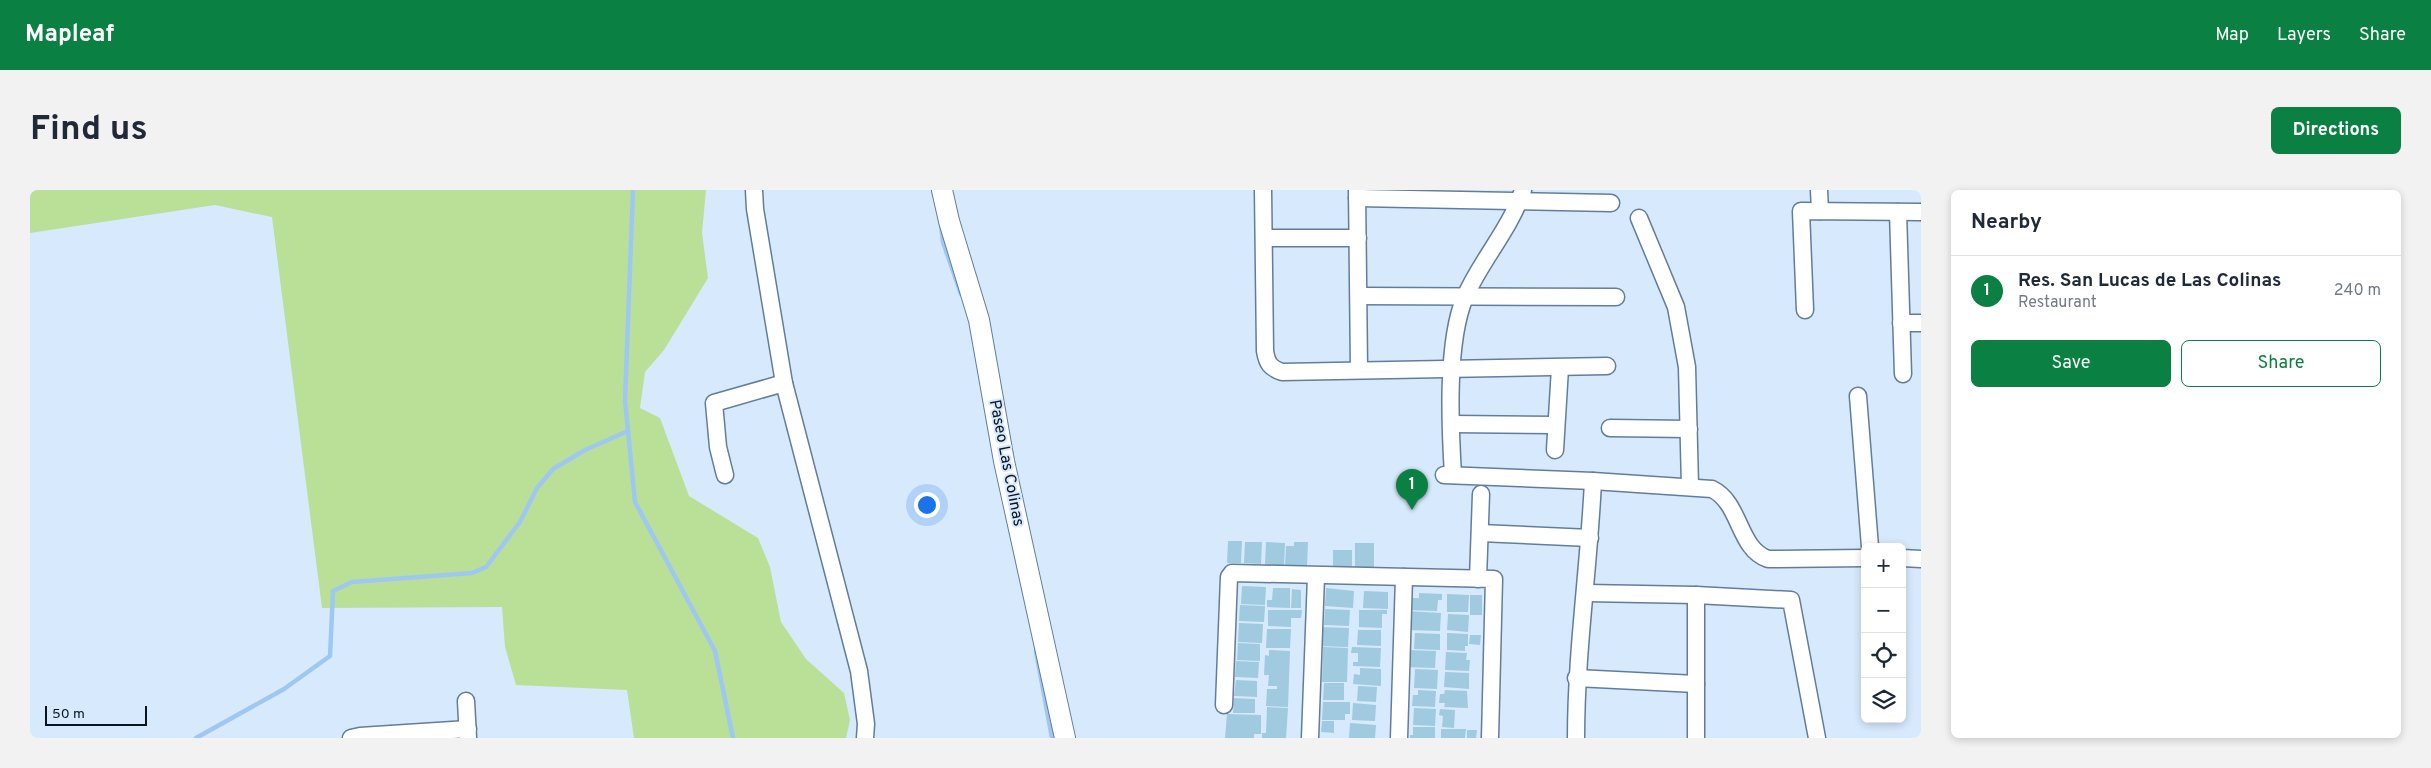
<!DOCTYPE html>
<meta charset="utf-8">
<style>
:root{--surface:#fff;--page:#f2f2f3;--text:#1f2937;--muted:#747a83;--line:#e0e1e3;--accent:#0b8043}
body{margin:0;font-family:Overpass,sans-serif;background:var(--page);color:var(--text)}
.controls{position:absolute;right:15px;bottom:15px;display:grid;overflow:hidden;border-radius:8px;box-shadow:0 2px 8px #0003}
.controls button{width:45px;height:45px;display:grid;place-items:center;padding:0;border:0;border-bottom:1px solid var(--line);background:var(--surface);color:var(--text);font:25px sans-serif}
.scale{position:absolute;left:15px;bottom:12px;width:102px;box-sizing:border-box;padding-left:5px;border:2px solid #0a1520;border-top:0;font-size:14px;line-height:18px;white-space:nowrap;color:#0a1520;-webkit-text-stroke:4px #d7e9fd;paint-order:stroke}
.you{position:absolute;left:896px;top:314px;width:18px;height:18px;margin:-12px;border:4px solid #fff;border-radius:50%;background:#1a73e8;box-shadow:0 0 0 8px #1a73e833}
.badge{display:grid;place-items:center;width:32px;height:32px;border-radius:50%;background:var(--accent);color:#fff;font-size:16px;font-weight:700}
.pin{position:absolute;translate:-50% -41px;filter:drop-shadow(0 1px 2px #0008)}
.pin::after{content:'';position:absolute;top:26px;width:18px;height:15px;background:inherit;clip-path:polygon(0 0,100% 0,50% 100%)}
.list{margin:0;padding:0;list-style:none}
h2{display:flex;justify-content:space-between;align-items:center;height:65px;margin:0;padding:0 20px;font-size:21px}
h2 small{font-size:16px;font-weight:400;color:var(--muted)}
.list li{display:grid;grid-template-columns:32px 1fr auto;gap:15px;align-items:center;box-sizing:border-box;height:70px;padding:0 20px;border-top:1px solid var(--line)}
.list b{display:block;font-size:19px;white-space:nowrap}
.list p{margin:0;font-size:16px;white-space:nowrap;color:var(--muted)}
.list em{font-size:16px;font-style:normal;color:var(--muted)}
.actions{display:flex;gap:10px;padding:15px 20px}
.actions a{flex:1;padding:11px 0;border:1px solid var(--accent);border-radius:8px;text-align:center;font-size:18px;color:var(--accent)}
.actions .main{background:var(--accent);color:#fff}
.icon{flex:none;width:28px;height:28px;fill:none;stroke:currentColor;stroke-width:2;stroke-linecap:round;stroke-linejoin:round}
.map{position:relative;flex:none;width:1891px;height:548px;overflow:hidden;border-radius:8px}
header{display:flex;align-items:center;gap:30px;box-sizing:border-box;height:70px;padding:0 25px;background:var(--accent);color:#fff}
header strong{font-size:24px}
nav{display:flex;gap:28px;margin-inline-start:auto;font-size:18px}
.intro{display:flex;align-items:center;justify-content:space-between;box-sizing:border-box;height:120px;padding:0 30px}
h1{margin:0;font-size:35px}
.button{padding:12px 22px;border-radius:8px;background:var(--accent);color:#fff;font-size:18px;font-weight:700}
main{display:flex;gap:30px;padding:0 30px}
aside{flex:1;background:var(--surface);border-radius:8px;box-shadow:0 2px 8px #0003}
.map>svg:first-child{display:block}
.green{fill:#bae097}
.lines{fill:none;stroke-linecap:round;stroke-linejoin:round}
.stream{stroke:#9ec7f2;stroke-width:4.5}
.building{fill:#9fcae0}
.minor-casing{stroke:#627d9b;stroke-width:19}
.tertiary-casing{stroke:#627d9b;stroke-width:22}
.minor{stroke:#fff;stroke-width:16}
.tertiary{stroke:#fff;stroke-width:20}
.labels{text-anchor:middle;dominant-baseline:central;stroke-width:4;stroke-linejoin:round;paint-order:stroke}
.street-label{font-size:16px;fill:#0a1520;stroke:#d7e9fd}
</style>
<header>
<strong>Mapleaf</strong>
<nav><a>Map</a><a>Layers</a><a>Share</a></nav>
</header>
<div class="intro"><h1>Find us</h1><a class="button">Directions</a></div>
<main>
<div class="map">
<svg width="1891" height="548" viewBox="0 0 1891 548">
<rect width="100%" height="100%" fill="#d7e9fd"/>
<polygon class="green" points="0,0 676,0 672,43 678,88 634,160 615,182 610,218 630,228 659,306 728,348 740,377 751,432 776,469 814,503 820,530 816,548 604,548 597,500 486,495 475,457 472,417 292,418 242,27 185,15 0,43"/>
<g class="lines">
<g class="stream">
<polyline points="603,0 595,210 605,312 685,461 703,548"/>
<polyline points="911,35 913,52 931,104"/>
<polyline points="1006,461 1022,548"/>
<polyline points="166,548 254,499 300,466 303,401 322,392 442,383 456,377 490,332 507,298 523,279 555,260 598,241"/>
</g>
</g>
<g class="building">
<polygon points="1198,351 1212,351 1211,373 1197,373"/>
<polygon points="1215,352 1232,352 1231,374 1214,373"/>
<polygon points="1236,352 1255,353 1254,376 1235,375"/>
<polygon points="1264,352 1278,352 1277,377 1255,376 1256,356 1264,356"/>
<rect x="1325" y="353" width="19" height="24"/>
<rect x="1303" y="360" width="19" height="22"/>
<polygon points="1212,396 1236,397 1235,415 1211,414"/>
<polygon points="1243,398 1260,398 1260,418 1237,417 1237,410 1242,410"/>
<polygon points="1296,398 1324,401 1323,418 1295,416"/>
<polygon points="1262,399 1271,400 1271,418 1261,418"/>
<polygon points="1334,401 1358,402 1358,419 1333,418"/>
<polygon points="1389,403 1412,404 1412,410 1408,410 1407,421 1376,420 1377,408 1389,408"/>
<polygon points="1417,404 1439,405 1438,422 1417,422"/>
<rect x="1440" y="405" width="12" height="20"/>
<polygon points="1210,415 1235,416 1234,432 1209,431"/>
<polygon points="1295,419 1320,420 1319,436 1294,435"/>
<polygon points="1238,420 1272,420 1271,428 1261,428 1261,437 1238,436"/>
<polygon points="1329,420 1357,420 1357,424 1352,424 1352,438 1329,437"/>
<polygon points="1377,421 1411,423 1410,441 1376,440"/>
<polygon points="1418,424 1439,425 1438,442 1417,440"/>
<polygon points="1209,433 1233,434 1232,453 1208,452"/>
<polygon points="1287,437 1319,438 1318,457 1286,456"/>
<polygon points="1237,439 1261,439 1260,458 1236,458"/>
<polygon points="1328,440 1351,440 1351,456 1327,455"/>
<polygon points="1385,443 1410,444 1410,460 1384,459"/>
<polygon points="1417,443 1438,444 1438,456 1435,456 1435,461 1417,460"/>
<polygon points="1440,445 1451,445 1450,455 1439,454"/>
<polygon points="1208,453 1230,454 1230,471 1207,470"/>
<polygon points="1293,457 1318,458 1317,492 1292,492"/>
<polygon points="1322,457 1351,458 1350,477 1323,476 1323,472 1328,472 1328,463 1321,463"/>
<polygon points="1239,460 1260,461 1258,517 1236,516 1237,499 1247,499 1247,496 1238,496 1239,485 1234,485 1235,465 1239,466"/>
<polygon points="1375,460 1406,461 1405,478 1374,477"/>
<polygon points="1416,462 1437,463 1436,470 1440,470 1439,481 1415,480"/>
<polygon points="1206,471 1229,472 1228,488 1205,487"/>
<polygon points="1330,478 1351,479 1351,496 1323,494 1324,484 1330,485"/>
<polygon points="1385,479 1408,480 1407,499 1384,498"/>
<polygon points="1415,482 1439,483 1439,499 1414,497"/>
<polygon points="1206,490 1227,491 1227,507 1204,506"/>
<polygon points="1294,493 1314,493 1314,510 1293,510"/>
<polygon points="1328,496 1347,497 1346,512 1327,511"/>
<polygon points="1388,500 1406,501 1405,517 1382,516 1383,505 1388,505"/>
<polygon points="1415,500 1437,501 1438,518 1414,517 1415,513 1409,513 1410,504 1414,504"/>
<polygon points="1204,508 1225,509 1225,523 1203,523"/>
<polygon points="1293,512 1320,512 1320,524 1315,524 1315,530 1292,530"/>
<polygon points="1323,513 1346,515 1345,531 1322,530"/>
<polygon points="1237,517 1258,518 1256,548 1232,548 1232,543 1236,543"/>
<polygon points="1384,518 1406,519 1405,536 1383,535"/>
<polygon points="1410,519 1425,520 1424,538 1412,537 1413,526 1409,525"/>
<polygon points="1197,524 1231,525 1231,544 1224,544 1224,548 1195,548"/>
<polygon points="1292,531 1304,531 1304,543 1291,542"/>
<polygon points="1320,533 1346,535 1345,548 1319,548"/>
<polygon points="1383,537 1405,537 1405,548 1380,548 1380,545 1383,545"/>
<polygon points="1411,539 1436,539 1435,548 1411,548"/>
<polygon points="1437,540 1447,540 1446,548 1437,548"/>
</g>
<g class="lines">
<g class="minor-casing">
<g id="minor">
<polyline points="724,0 725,19 754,193 829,481 836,534 835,548"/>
<path d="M1233,0l2,161c2,12 5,17 17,21l325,-6"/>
<polyline points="1327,0 1329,179"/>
<polyline points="1789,0 1790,21"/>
<polyline points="1327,8 1581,13"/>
<polyline points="1868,22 1873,184"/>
<polyline points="1609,28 1646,117 1657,177 1660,296"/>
<polyline points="1234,48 1328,48"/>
<polyline points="1329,106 1586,107"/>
<polyline points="1775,120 1771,21 1891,22"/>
<polyline points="1871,133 1891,133"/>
<polyline points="1828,206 1840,357"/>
<polyline points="1422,234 1526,235"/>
<polyline points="1580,238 1659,239"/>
<polyline points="1525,260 1530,178"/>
<polyline points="695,285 688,257 684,213 754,193"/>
<path d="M1414,285l149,6 119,8c29,14 26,60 56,70l97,-1"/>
<path d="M1423,285c-3,-49 -7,-133 12,-178 16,-37 45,-67 58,-107"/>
<polyline points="1450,343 1560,348"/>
<polyline points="1872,368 1891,369"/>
<polyline points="1448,389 1451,304"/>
<polyline points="1556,403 1666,405 1761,410 1787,548"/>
<polyline points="1546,488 1666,494"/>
<polyline points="436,511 438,548"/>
<polyline points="1194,515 1199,387 1202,383 1464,389 1460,548"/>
<polyline points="321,548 330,546 438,539"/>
<polyline points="1280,548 1286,386"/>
<polyline points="1369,548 1374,387"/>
<path d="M1546,548c0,-86 13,-171 17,-257"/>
<polyline points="1666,548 1666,405"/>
</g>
</g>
<g class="tertiary-casing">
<polyline id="tertiary" points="912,0 919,31 949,130 974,271 1035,548"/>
</g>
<use href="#minor" class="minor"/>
<use href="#tertiary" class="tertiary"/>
</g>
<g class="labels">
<g class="street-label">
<text transform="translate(976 273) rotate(79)">Paseo Las Colinas</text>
</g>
</g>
</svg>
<div class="controls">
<button>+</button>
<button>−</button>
<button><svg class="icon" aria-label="locate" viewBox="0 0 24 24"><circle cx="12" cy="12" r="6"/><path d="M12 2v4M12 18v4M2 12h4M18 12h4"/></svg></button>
<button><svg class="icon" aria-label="layers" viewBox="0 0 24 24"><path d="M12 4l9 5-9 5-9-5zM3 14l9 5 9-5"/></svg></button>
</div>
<div class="scale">50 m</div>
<div class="you"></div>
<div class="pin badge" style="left:1382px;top:320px">1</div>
</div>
<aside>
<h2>Nearby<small></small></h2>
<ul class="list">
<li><span class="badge">1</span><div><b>Res. San Lucas de Las Colinas</b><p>Restaurant</p></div><em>240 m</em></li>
</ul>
<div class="actions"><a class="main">Save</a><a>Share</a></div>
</aside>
</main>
